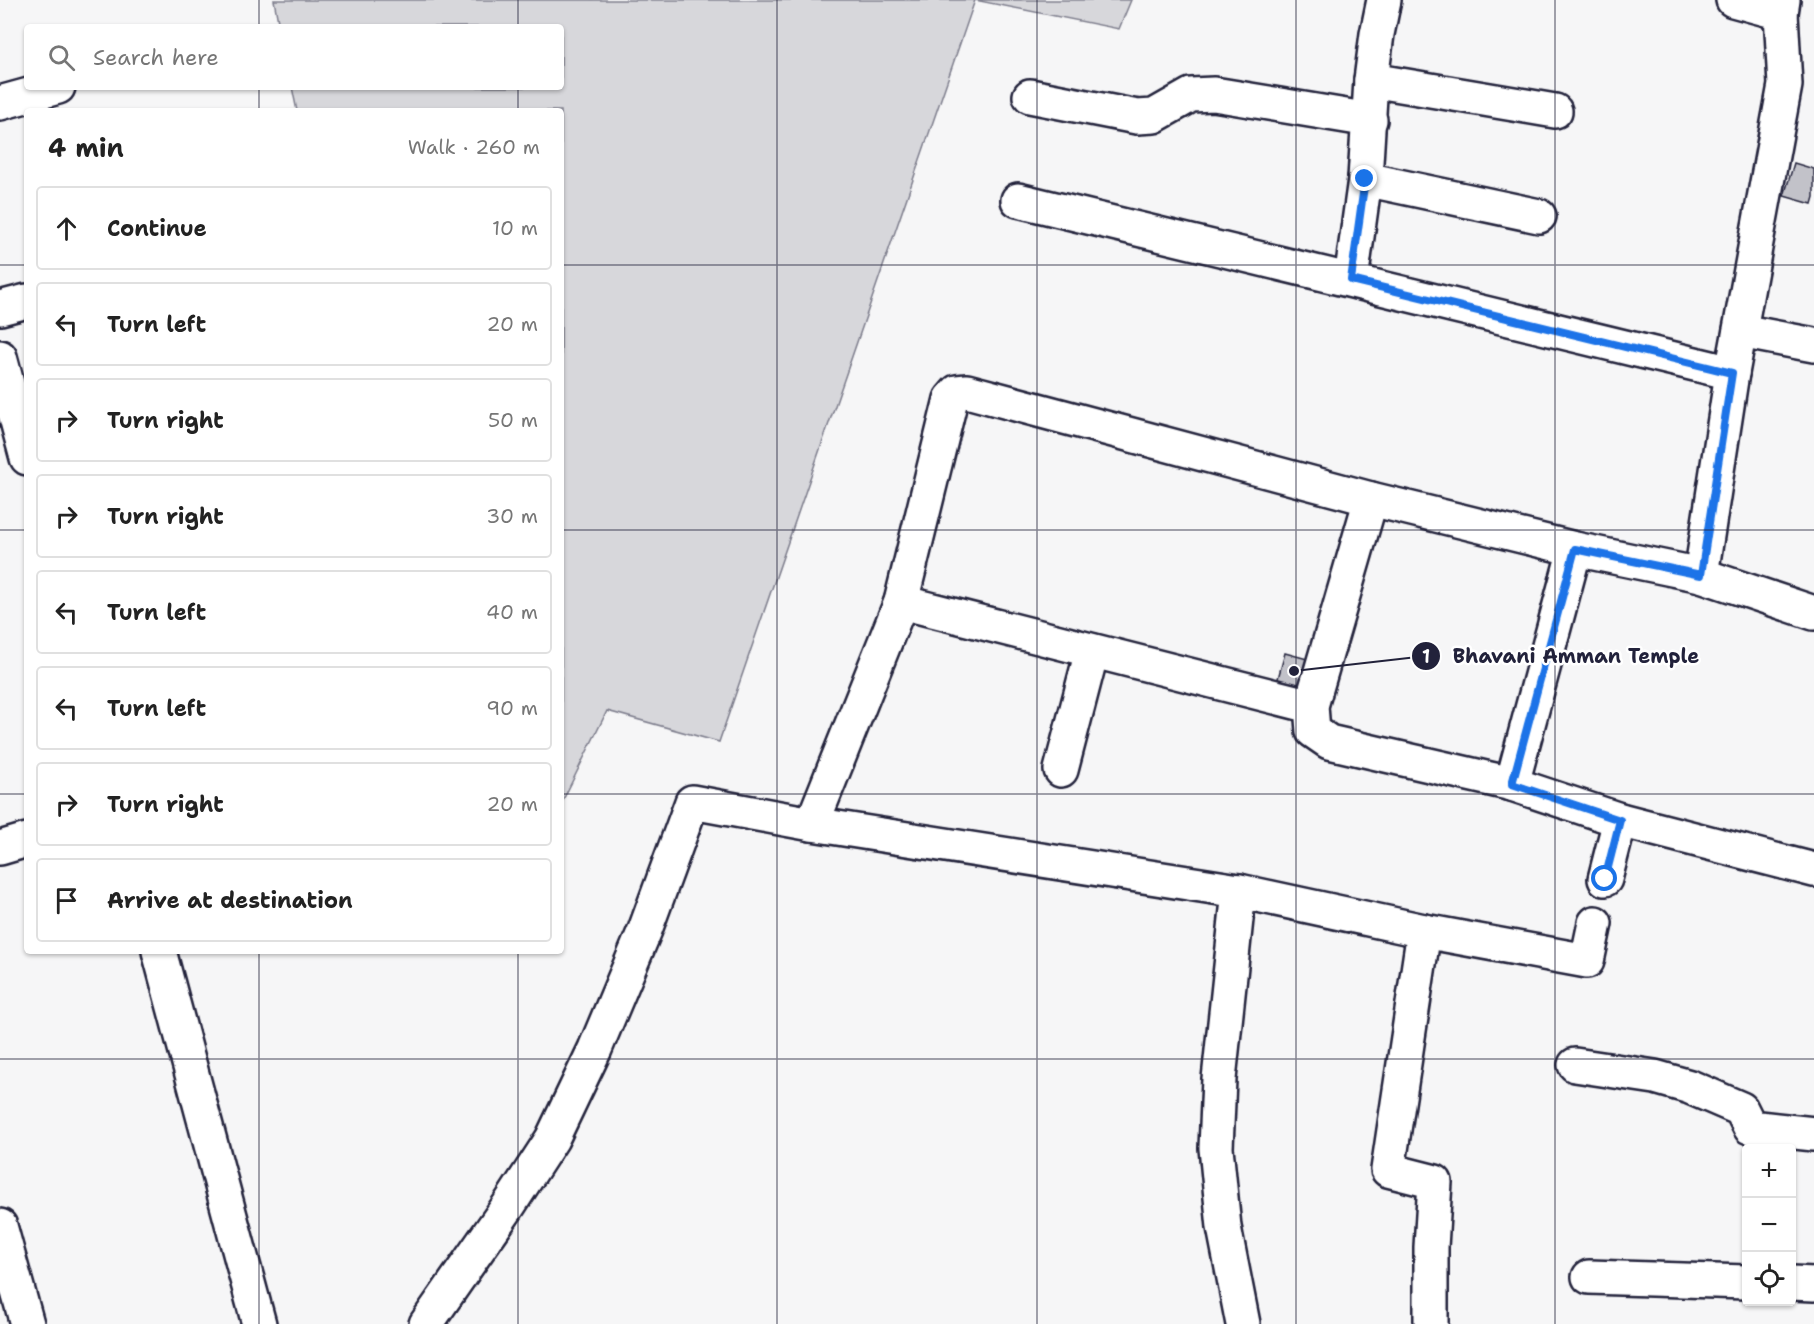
<!DOCTYPE html>
<meta charset="utf-8">
<style>
:root{--surface:#fff;--page:#f2f2f2;--text:#222;--muted:#767676;--line:#e0e0e0}
body{margin:0;font-family:"Shantell Sans",sans-serif;background:var(--page);color:var(--text)}
.controls{position:absolute;right:18px;bottom:18px;display:grid;overflow:hidden;border-radius:6px;box-shadow:0 2px 4px #0004}
.controls button{width:54px;height:54px;display:grid;place-items:center;padding:0;border:0;border-bottom:2px solid var(--line);background:var(--surface);color:var(--text);font:30px sans-serif}
.stop{position:absolute;width:18px;height:18px;margin:-14px;border:4px solid #1a73e8;border-radius:50%;background:#fff}
.stop.end{background:#1a73e8;border-color:#fff;box-shadow:0 2px 6px #0008}
.list{margin:0;padding:0;list-style:none}
h2{display:flex;justify-content:space-between;align-items:center;height:78px;margin:0;padding:0 24px;font-size:26px}
h2 small{font-size:20px;font-weight:400;color:var(--muted)}
.list li{display:grid;grid-template-columns:39px 1fr auto;gap:18px;align-items:center;box-sizing:border-box;height:84px;margin:0 12px 12px;padding:0 12px;border:2px solid var(--line);border-radius:6px}
.list b{display:block;font-size:22px;white-space:nowrap}
.list em{font-size:20px;font-style:normal;color:var(--muted)}
.icon{flex:none;width:33px;height:33px;fill:none;stroke:currentColor;stroke-width:2;stroke-linecap:round;stroke-linejoin:round}
.map{position:relative;flex:none;width:1814px;height:1324px;overflow:hidden}
.search{position:absolute;background:var(--surface);box-shadow:0 2px 4px #0004;left:24px;top:24px;width:540px;height:66px;display:flex;align-items:center;gap:15px;box-sizing:border-box;padding:0 21px;border-radius:6px;color:var(--muted);font-size:22px}
.panel{position:absolute;background:var(--surface);box-shadow:0 2px 4px #0004;left:24px;top:108px;width:540px;height:846px;border-radius:6px}
.map>svg:first-child{display:block}
.green{fill:#d7d7db;stroke:#7c7c8b;stroke-width:1.5}
.building{fill:#c2c2c9;stroke:#22223b;stroke-width:1.5}
.lines{fill:none;stroke-linecap:round;stroke-linejoin:round}
.minor-casing{stroke:#22223b;stroke-width:38}
.minor{stroke:#fff;stroke-width:33}
.route{stroke:#1a73e8;stroke-width:8}
.grid{fill:none;stroke:#22223b;stroke-width:1.5;stroke-opacity:0.55}
.leader{fill:none;stroke:#22223b;stroke-width:2}
.callout-dot{fill:#22223b;stroke:#fff;stroke-width:2}
.mark-label{font-size:18px;text-anchor:middle;font-weight:bold;fill:#fff}
.callout-label{font-size:20px;text-anchor:middle;font-weight:bold;fill:#22223b;stroke:#fff;stroke-width:5;stroke-linejoin:round;paint-order:stroke}
</style>
<div class="map">
<svg width="1814" height="1324" viewBox="0 0 1814 1324">
<rect width="100%" height="100%" fill="#f6f6f7"/>
<filter id="ink" filterUnits="userSpaceOnUse"><feTurbulence type="fractalNoise" baseFrequency=".0167" numOctaves="2"/><feDisplacementMap in="SourceGraphic" scale="12" xChannelSelector="R" yChannelSelector="G"/><feConvolveMatrix kernelMatrix="1 2 1 2 8 2 1 2 1" color-interpolation-filters="sRGB"/></filter>
<g filter="url(#ink)">
<polygon class="green" points="274,0 1131,0 1119,29 975,0 719,742 607,711 561,804 561,111 297,111 292,87 561,87 561,27 279,27"/>
<g class="building">
<polygon points="1794,163 1814,169 1814,197 1812,204 1784,196"/>
<polygon points="1285,653 1311,660 1302,689 1277,682"/>
</g>
<g class="lines">
<g class="minor-casing">
<g id="minor">
<polyline points="1733,0 1781,13"/>
<polyline points="1371,80 1555,111"/>
<polyline points="1030,96 1137,117 1154,116 1191,95 1214,94 1370,120"/>
<polyline points="0,103 58,87"/>
<polyline points="1365,179 1539,216"/>
<polyline points="1018,200 1732,373"/>
<polyline points="1351,280 1365,179 1371,80 1377,34 1384,0"/>
<polyline points="0,308 27,301"/>
<polyline points="1740,331 1814,345"/>
<polyline points="0,357 27,458"/>
<polyline points="1371,499 1311,706 1313,731 1329,742 1512,784 1620,820 1814,870"/>
<polyline points="1701,575 1732,373 1785,85 1781,13 1783,0"/>
<polyline points="901,602 1311,706"/>
<polyline points="1061,770 1092,651"/>
<polyline points="1512,784 1575,549"/>
<polyline points="812,824 901,602 951,399 957,392 967,391 1371,499 1575,549 1701,575 1814,613"/>
<polyline points="0,848 27,840"/>
<polyline points="1605,879 1620,820"/>
<polyline points="1239,891 1219,1079 1216,1148 1224,1227 1243,1324"/>
<polyline points="1424,931 1388,1170 1435,1182 1431,1247 1431,1324"/>
<polyline points="159,951 259,1324"/>
<polyline points="1575,1065 1655,1077 1690,1087 1741,1109 1750,1127 1814,1134"/>
<polyline points="0,1226 27,1324"/>
<polyline points="1589,1277 1746,1282"/>
<polyline points="1792,1283 1814,1284"/>
<polyline points="426,1324 509,1205 552,1139 595,1049 645,930 692,802 812,824 1239,891 1424,931 1587,961 1595,923"/>
</g>
</g>
<use href="#minor" class="minor"/>
</g>
</g>
<g class="lines" filter="url(#ink)">
<polyline class="route" points="1365,179 1351,280 1732,373 1701,575 1575,549 1512,784 1620,820 1605,879"/>
</g>
<path class="grid" d="M259,0v27M518,0v27M777,0v1324M1037,0v1324M1296,0v1324M1555,0v1324M259,87v24M518,87v24M0,265h27M561,265h1253M0,530h27M561,530h1253M0,794h27M561,794h1253M259,951v373M518,951v373M0,1059h1814"/>
<path class="leader" d="M1294 671L1426 656"/>
<g class="callout-dot">
<circle cx="1294" cy="671" r="6"/>
<circle cx="1426" cy="656" r="15"/>
</g>
<g class="mark-label">
<text x="1426" y="663">1</text>
</g>
<g class="callout-label">
<text x="1576" y="663">Bhavani Amman Temple</text>
</g>
</svg>
<div class="controls">
<button>+</button>
<button>−</button>
<button><svg class="icon" aria-label="locate" viewBox="0 0 24 24"><circle cx="12" cy="12" r="6"/><path d="M12 2v4M12 18v4M2 12h4M18 12h4"/></svg></button>
</div>
<div class="stop" style="left:1605px;top:879px"></div>
<div class="stop end" style="left:1365px;top:179px"></div>
<div class="search"><svg class="icon" aria-label="search" viewBox="0 0 24 24"><circle cx="10" cy="10" r="6"/><path d="M15 15l6 6"/></svg>Search here</div>
<section class="panel">
<h2>4 min<small>Walk · 260 m</small></h2>
<ul class="list">
<li><svg class="icon" aria-label="ahead" viewBox="0 0 24 24"><path d="M12 20V5M6 11l6-6 6 6"/></svg><div><b>Continue</b></div><em>10 m</em></li>
<li><svg class="icon" aria-label="left" viewBox="0 0 24 24"><path d="M17 20v-9H6M10 6l-5 5 5 5"/></svg><div><b>Turn left</b></div><em>20 m</em></li>
<li><svg class="icon" aria-label="right" viewBox="0 0 24 24"><path d="M7 20v-9h11M14 6l5 5-5 5"/></svg><div><b>Turn right</b></div><em>50 m</em></li>
<li><svg class="icon" aria-label="right" viewBox="0 0 24 24"><path d="M7 20v-9h11M14 6l5 5-5 5"/></svg><div><b>Turn right</b></div><em>30 m</em></li>
<li><svg class="icon" aria-label="left" viewBox="0 0 24 24"><path d="M17 20v-9H6M10 6l-5 5 5 5"/></svg><div><b>Turn left</b></div><em>40 m</em></li>
<li><svg class="icon" aria-label="left" viewBox="0 0 24 24"><path d="M17 20v-9H6M10 6l-5 5 5 5"/></svg><div><b>Turn left</b></div><em>90 m</em></li>
<li><svg class="icon" aria-label="right" viewBox="0 0 24 24"><path d="M7 20v-9h11M14 6l5 5-5 5"/></svg><div><b>Turn right</b></div><em>20 m</em></li>
<li><svg class="icon" aria-label="arrive" viewBox="0 0 24 24"><path d="M6 21V4h12l-3 4 3 4H6"/></svg><div><b>Arrive at destination</b></div></li>
</ul>
</section>
</div>
